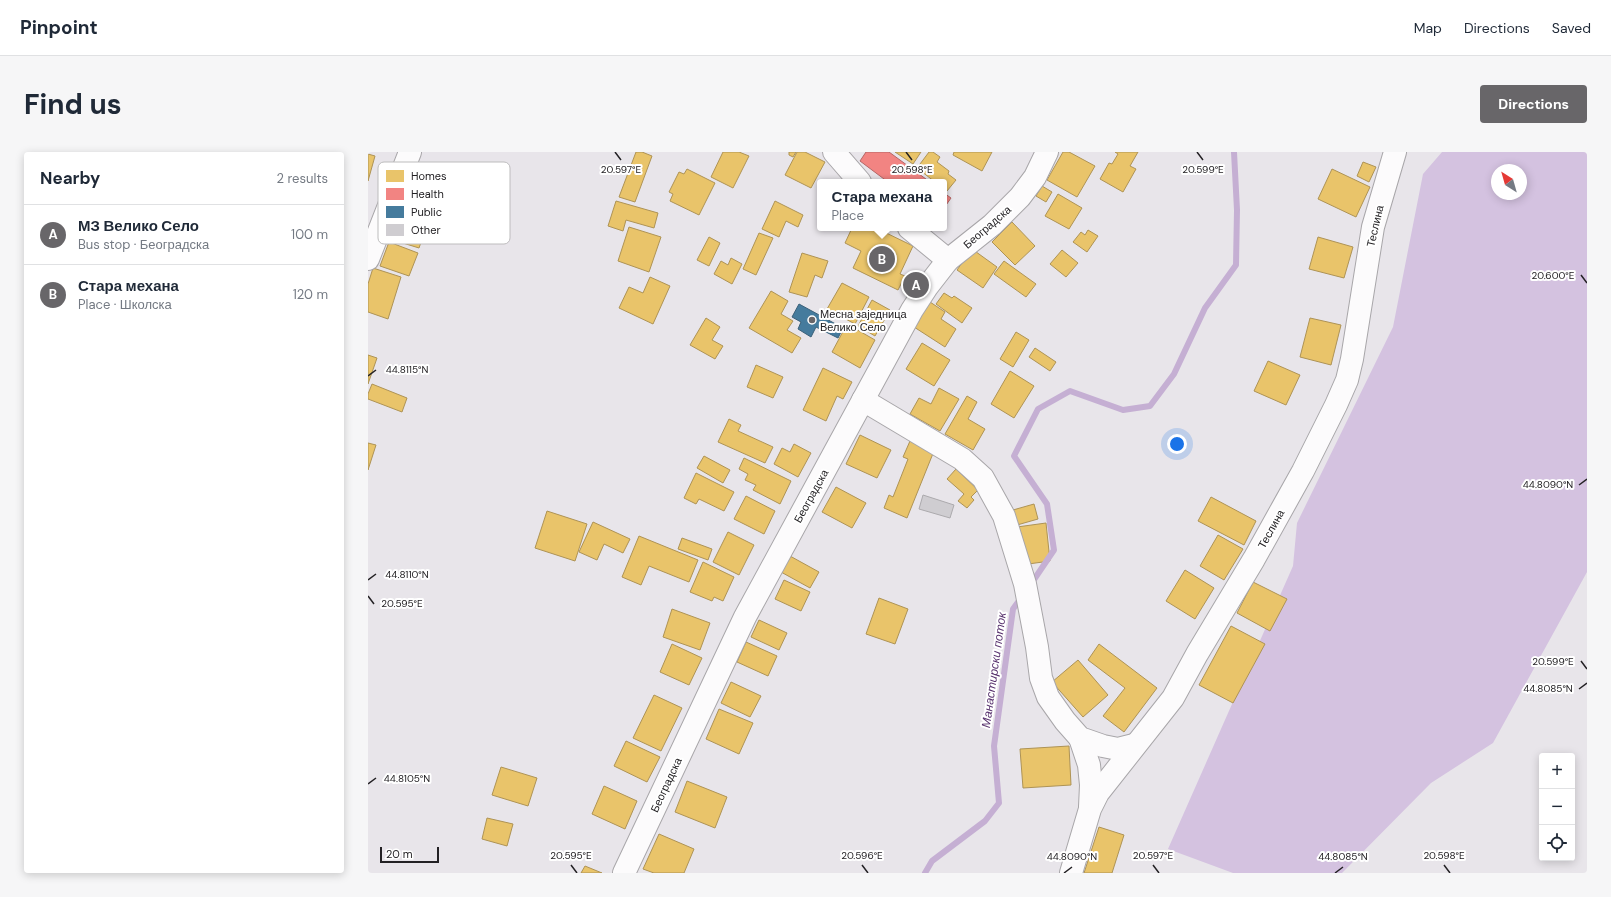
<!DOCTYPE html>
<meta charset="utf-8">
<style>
:root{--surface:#fff;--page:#f6f6f7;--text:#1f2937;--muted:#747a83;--line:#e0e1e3;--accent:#686669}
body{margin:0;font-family:"DM Sans",sans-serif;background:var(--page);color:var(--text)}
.controls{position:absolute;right:12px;bottom:12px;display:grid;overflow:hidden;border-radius:4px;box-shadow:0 2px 10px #0003}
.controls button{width:36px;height:36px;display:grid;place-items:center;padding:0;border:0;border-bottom:1px solid var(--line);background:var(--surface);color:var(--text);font:20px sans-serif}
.compass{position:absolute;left:1123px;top:12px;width:36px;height:36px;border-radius:50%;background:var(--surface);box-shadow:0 2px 10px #0003;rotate:323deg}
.scale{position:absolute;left:12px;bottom:10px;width:59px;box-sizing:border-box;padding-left:4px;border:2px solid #232124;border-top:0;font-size:11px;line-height:14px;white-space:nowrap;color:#232124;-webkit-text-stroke:3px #fff;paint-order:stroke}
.you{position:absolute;left:809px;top:292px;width:14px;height:14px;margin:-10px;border:3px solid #fff;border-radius:50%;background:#1a73e8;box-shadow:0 0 0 6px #1a73e833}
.badge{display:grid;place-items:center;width:26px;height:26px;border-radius:50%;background:var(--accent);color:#fff;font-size:13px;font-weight:700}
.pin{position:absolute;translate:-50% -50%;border:2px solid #fff;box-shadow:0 1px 4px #0006}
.popup{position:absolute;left:449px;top:27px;width:130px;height:52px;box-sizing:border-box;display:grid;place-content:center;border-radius:4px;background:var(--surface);filter:drop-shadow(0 1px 3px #0005);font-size:13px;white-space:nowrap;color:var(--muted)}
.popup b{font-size:15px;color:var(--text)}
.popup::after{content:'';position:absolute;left:50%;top:100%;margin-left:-8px;border:8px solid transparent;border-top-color:var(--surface)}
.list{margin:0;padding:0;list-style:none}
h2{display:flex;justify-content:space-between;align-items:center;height:52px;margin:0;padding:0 16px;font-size:17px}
h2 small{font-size:13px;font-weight:400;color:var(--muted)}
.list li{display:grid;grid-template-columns:26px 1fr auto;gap:12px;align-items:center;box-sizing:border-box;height:60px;padding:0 16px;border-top:1px solid var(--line)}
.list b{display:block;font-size:15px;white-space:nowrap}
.list p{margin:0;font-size:13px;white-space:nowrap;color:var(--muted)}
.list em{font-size:13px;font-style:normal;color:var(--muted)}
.icon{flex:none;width:22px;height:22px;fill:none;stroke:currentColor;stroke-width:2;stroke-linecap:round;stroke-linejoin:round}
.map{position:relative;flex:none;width:1219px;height:721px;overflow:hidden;border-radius:4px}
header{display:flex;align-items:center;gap:24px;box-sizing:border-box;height:56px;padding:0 20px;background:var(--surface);border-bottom:1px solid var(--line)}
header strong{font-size:19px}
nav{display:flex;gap:22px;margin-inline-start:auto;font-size:14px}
.intro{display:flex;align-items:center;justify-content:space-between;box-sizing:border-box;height:96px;padding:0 24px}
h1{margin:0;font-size:28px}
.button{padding:10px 18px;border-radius:4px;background:var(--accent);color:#fff;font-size:14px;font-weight:700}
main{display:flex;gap:24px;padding:0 24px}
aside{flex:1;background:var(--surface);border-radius:4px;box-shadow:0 2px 10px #0003}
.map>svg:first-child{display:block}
.forest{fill:#d4c2e0;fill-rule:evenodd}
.homes{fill:#e9c46a;stroke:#ae9355}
.health{fill:#f28482;stroke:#b46666}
.public{fill:#457b9d;stroke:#3b6079}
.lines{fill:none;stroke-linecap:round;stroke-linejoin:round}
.stream{stroke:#c5afd3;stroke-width:6}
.building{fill:#cfcdd1;stroke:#acaaad}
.minor-casing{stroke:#a8a6a9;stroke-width:24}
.tertiary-casing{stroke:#a8a6a9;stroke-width:24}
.minor{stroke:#fcfbfc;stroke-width:22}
.tertiary{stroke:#fcfbfc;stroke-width:22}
.ticks{fill:none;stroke:#232124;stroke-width:1.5}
.poi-dot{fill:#686669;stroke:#fff;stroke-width:1.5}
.labels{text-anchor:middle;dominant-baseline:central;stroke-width:4;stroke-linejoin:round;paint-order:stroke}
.street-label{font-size:11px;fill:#232124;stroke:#fff}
.poi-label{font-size:11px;fill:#232124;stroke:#fff;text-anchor:start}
.water-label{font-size:12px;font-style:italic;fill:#57316d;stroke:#fff}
.key{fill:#fff;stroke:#bdbcbd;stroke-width:1}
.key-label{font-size:11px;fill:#232124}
.ticks-label{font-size:10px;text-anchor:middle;fill:#232124;stroke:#fff;stroke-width:4;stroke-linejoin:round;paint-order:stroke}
</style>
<header>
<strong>Pinpoint</strong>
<nav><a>Map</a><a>Directions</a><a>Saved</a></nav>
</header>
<div class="intro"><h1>Find us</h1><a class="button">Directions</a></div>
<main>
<aside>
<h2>Nearby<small>2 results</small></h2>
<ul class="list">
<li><span class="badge">A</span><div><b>МЗ Велико Село</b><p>Bus stop · Београдска</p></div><em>100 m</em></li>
<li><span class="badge">B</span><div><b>Стара механа</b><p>Place · Школска</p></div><em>120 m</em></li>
</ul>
</aside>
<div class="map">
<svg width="1219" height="721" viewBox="0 0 1219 721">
<rect width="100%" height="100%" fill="#e8e5ea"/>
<path class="forest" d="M1074,0h145v420l-94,171 -62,40 -89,90h-109l-65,-24 125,-283 4,-43 96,-196 30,-153zM1129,18h24v24h-24z"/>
<g class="homes">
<polygon points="268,0 274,0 284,4 267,50 251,45"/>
<polygon points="355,0 371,0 381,4 365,36 343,25"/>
<polygon points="421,0 428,0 425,5 421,3"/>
<polygon points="429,0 437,0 457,10 443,36 417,23"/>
<polygon points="527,0 553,0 545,12"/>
<polygon points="561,0 565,0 572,5 569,10 581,19 580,22 588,28 579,39 576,37 576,30 567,30 549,16"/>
<polygon points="586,0 624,0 614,19 585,3"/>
<polygon points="695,0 701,0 727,14 709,45 679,28"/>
<polygon points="747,0 770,0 762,14 768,17 755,40 732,27 741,11 744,12 750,2"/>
<polygon points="0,2 7,4 0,29"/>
<polygon points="995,10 1008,15 1001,30 989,24"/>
<polygon points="319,17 347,31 331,63 302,49 305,42 301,40 311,20 316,22"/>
<polygon points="964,17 1002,35 988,65 950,47"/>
<polygon points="674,34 684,40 678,50 668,44"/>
<polygon points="690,42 714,56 701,77 677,64"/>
<polygon points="248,49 290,61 286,76 258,68 255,79 240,74"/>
<polygon points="407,49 435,63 430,75 418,69 411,85 394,77"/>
<polygon points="29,66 58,76 51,96 22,87"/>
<polygon points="644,70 667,94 647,113 624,90"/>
<polygon points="261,75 293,85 281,120 250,109"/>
<polygon points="484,76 508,76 545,94 532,122 537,124 530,138 485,116 493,99 477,91"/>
<polygon points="720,78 730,84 719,100 705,90 713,80 717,83"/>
<polygon points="391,81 405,86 388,123 375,117"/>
<polygon points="341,85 352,91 341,114 329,108"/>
<polygon points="950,85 985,95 976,126 941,117"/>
<polygon points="21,90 50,101 41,124 12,114"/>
<polygon points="604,97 629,115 615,136 589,118"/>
<polygon points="694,98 710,111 698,125 682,112"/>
<polygon points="434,101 460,109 454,126 447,123 439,145 421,140"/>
<polygon points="363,106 374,112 364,132 346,122 353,109 360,113"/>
<polygon points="636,109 668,132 658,145 626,122"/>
<polygon points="5,116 33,125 20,167 0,160 0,132"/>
<polygon points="282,125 302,134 285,172 251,156 261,135 275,141"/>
<polygon points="474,131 501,145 487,172 459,157"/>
<polygon points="403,139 420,149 413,162 425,169 419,178 433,186 424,201 381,176"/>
<polygon points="576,141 584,146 586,144 604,156 594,171 568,152"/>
<polygon points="504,148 522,158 507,184 490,174"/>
<polygon points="562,150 577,160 573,167 588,177 577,195 546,175"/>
<polygon points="338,166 352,175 344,188 355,194 347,207 322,193"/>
<polygon points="942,166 973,173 963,213 932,205"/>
<polygon points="479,172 507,188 492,216 464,200"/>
<polygon points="648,180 661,188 645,215 632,207"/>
<polygon points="554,191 582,208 566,234 538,217"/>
<polygon points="667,196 688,210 682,219 661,205"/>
<polygon points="0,203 9,206 0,232"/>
<polygon points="900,209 932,223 918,253 886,239"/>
<polygon points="388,213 415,225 405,246 379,235"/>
<polygon points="455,216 484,230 475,247 469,244 458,269 435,258"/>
<polygon points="642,219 666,234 646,266 623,252"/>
<polygon points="4,232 39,246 34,260 0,247 0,242"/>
<polygon points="571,236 591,247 572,279 542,262 551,246 563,252"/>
<polygon points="599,244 609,250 600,267 617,277 605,298 577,282"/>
<polygon points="361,267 373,273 370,279 405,295 397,311 350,290"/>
<polygon points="492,283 523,298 509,326 478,312"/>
<polygon points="542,289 566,299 539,366 516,356 521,343 525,345 540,307 535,305"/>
<polygon points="0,291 8,293 0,318"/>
<polygon points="426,292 443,301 430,325 406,312 414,296 422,300"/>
<polygon points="336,304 362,318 355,331 329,316"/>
<polygon points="376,306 423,329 412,352 385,338 388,333 377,328 380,322 371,317"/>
<polygon points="588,317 610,338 603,345 606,348 599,356 590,349 596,342 579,327"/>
<polygon points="328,321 366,340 356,359 331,347 328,352 316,346"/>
<polygon points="468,335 498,351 484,376 454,360"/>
<polygon points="378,344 407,359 396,382 366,367"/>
<polygon points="843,345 888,369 876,393 830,369"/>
<polygon points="666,352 670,367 649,373 645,358"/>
<polygon points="179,359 219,372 207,409 167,396"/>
<polygon points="225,370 262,387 255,401 236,392 229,408 211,400"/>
<polygon points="678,371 682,409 653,413 649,375"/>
<polygon points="360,380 386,393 371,423 345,410"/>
<polygon points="850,383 875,397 856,428 832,414"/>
<polygon points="271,384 330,408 321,430 281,414 273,433 254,425"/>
<polygon points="314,386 344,397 340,408 310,397"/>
<polygon points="422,404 451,420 442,436 413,420"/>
<polygon points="335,410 366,425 355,449 346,445 344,449 322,440"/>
<polygon points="817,418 846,436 827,467 798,449"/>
<polygon points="416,428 442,440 433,459 407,447"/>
<polygon points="885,430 919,447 902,479 869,461"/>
<polygon points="511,446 540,457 527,492 498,482"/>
<polygon points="304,457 342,471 332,498 295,485"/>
<polygon points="391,468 419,481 411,498 383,485"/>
<polygon points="863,474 897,492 865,551 831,533"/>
<polygon points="378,490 409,504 400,524 369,510"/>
<polygon points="304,492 334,506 321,533 292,520"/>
<polygon points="731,492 789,536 756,580 735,564 757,536 720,508"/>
<polygon points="710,508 740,543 715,565 684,530"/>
<polygon points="363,530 393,544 382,565 353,551"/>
<polygon points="286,543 314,556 293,599 265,586"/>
<polygon points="351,557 385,571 371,602 338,587"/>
<polygon points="258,589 292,605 279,630 246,614"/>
<polygon points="701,594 703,633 655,636 652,597"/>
<polygon points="133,615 169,626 160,654 124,643"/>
<polygon points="319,629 359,645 347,676 307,660"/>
<polygon points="236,634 269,649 257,677 224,662"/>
<polygon points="119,666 145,672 139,694 114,687"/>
<polygon points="731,675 756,683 744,721 716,721"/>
<polygon points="291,682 326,697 316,721 286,721 275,717"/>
<polygon points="217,714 234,721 213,721"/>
</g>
<g class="health">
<polygon points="498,0 521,0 562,30 520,30 492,9"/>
<polygon points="576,41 583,46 576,56"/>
</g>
<polygon class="public" points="431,152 475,176 470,186 448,175 443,185 430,177 433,170 424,165"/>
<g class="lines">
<g class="stream">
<polyline points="663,432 686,398 679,352 646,304 670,257 702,239 755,258 782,254 806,222 837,156 868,113 869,58 866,0"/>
<polyline points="557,721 564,709 617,669 631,651 626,594 645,457 653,446"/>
</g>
</g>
<polygon class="building" points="555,343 586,353 582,366 551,357"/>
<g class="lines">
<g class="minor-casing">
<g id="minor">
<polyline points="466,0 492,30"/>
<polyline points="541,76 580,108"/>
<polyline points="0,107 42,0"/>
<polyline points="495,248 594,307 615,326 636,364 657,432 669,495 673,526 680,545 697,569 712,586 735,594 750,597 766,593"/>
<polyline points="712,586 721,613 723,633 722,655"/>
<polyline points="703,721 722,657 730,641 805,546 829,502 886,407 935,319 968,253 979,228 984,207 1005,75 1027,0"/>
</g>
</g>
<g class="tertiary-casing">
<polyline id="tertiary" points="256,721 377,465 544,158 559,135 580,108 624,73 652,45 667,25 679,0"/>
</g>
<use href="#minor" class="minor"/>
<use href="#tertiary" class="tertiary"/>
</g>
<path class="ticks" d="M247,0l6,8M538,0l6,8M829,0l6,8M1213,123l6,8M0,224l8,-6M1211,333l8,-6M0,428l8,-6M0,444l6,8M1213,509l6,8M1211,537l8,-6M0,632l8,-6M203,713l6,8M494,713l6,8M785,713l6,8M1076,713l6,8M696,721l8,-6M967,721l8,-6"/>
<circle class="poi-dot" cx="444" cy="168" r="4"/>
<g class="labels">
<g class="street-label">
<text transform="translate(1007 74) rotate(-77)">Теслина</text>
<text transform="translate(619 75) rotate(-41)">Београдска</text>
<text transform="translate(443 344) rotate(-61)">Београдска</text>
<text transform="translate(903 377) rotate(-61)">Теслина</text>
<text transform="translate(298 633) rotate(-65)">Београдска</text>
</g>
<g class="poi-label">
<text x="452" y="162">Месна заједница<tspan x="452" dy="13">Велико Село</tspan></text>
</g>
<g class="water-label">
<text transform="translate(626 518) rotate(-82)">Манастирски поток</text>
</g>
</g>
<rect x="10" y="10" width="132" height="82" rx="6" class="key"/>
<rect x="18" y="18" width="18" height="12" fill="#e9c46a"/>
<rect x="18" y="36" width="18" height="12" fill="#f28482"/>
<rect x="18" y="54" width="18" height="12" fill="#457b9d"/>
<rect x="18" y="72" width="18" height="12" fill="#cfcdd1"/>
<g class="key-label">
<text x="43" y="28">Homes</text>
<text x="43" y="46">Health</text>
<text x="43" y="64">Public</text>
<text x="43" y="82">Other</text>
</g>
<g class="ticks-label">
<text x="253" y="21">20.597°E</text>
<text x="544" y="21">20.598°E</text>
<text x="835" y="21">20.599°E</text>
<text x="1185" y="127">20.600°E</text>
<text x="39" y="221">44.8115°N</text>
<text x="1180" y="336">44.8090°N</text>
<text x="39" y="426">44.8110°N</text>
<text x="34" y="455">20.595°E</text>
<text x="1185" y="513">20.599°E</text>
<text x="1180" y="540">44.8085°N</text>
<text x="39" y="630">44.8105°N</text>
<text x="203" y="707">20.595°E</text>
<text x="494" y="707">20.596°E</text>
<text x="785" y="707">20.597°E</text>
<text x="1076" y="707">20.598°E</text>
<text x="704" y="708">44.8090°N</text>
<text x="975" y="708">44.8085°N</text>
</g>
</svg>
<div class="controls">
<button>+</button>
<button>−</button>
<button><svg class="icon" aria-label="locate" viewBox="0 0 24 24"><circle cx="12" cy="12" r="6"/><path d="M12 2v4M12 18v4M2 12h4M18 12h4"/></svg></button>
</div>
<svg class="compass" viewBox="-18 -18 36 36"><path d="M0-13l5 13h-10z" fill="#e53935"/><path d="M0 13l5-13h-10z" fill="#747a83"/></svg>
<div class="scale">20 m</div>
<div class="you"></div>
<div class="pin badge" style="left:548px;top:133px">A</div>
<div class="pin badge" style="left:514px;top:107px">B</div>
<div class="popup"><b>Стара механа</b>Place</div>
</div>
</main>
